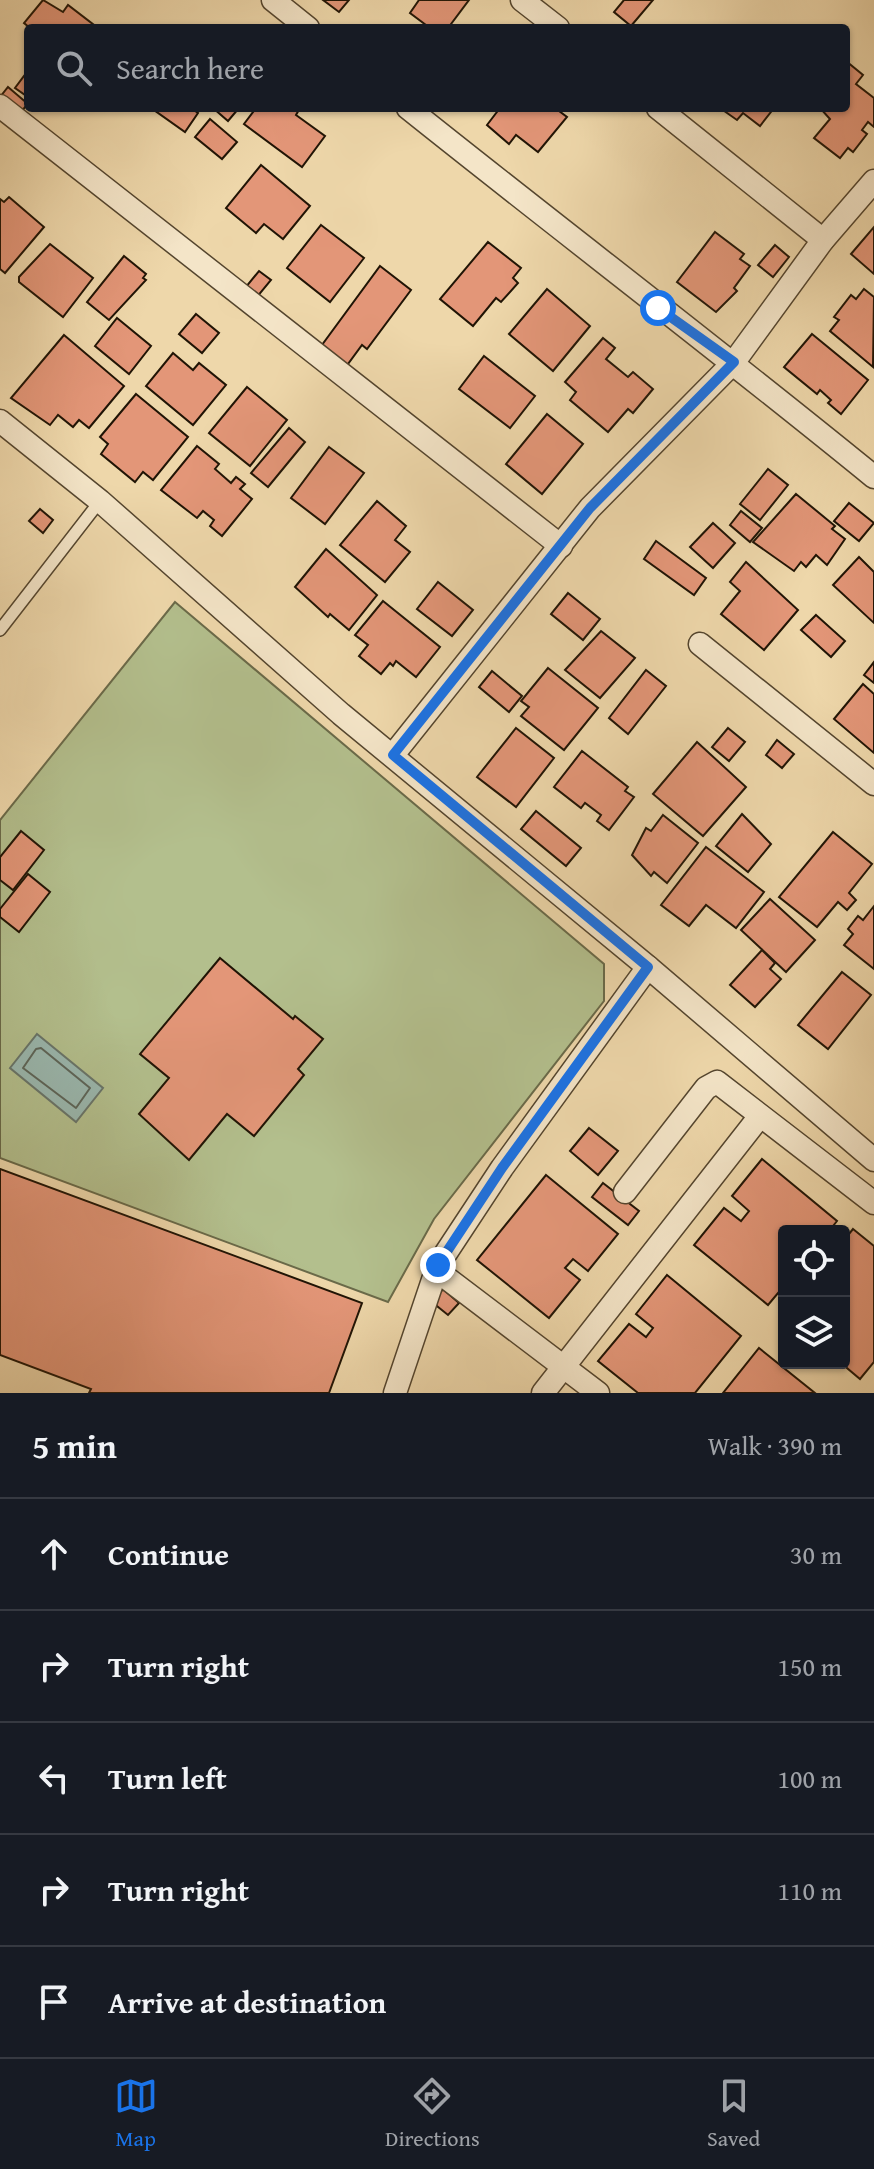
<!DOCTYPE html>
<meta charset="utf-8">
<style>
:root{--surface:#171b24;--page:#20242c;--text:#f1f3f6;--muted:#9ea1a6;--line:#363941;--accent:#1a73e8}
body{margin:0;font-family:"Gentium Book Plus",serif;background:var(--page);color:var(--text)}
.controls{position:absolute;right:24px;bottom:24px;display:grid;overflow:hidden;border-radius:8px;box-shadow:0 2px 6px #0004}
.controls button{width:72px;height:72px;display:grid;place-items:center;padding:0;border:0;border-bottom:2px solid var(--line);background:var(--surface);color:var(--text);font:40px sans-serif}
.stop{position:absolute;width:24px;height:24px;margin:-18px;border:6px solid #1a73e8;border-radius:50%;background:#fff}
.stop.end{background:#1a73e8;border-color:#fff;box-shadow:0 2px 8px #0008}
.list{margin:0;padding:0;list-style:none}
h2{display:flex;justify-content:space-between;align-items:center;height:104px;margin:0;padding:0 32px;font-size:34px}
h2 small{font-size:26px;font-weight:400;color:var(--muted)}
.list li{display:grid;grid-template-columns:52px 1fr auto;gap:24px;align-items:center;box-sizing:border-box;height:112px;padding:0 32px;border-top:2px solid var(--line)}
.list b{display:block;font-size:30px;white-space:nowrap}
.list em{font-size:26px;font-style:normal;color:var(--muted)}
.icon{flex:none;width:44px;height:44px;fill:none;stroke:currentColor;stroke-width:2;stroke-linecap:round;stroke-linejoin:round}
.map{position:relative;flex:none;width:874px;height:1393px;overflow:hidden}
.search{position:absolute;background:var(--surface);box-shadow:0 2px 6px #0004;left:24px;right:24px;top:24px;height:88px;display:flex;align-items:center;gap:20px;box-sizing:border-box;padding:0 28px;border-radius:8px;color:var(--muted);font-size:30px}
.sheet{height:664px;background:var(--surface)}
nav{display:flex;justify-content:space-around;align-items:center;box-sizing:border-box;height:112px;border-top:2px solid var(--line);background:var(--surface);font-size:22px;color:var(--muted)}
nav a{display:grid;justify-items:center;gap:4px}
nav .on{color:var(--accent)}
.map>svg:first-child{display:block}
.green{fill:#b3bf8d;stroke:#6a6a49;stroke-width:2}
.water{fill:#9ab8af;stroke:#69766b;stroke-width:2}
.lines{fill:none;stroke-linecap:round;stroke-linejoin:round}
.shore{stroke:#5d665a;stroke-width:2}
.building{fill:#e39678;stroke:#201405;stroke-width:2}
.service-casing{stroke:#54452e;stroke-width:14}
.minor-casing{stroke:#54452e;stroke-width:25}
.service{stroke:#f4e5c8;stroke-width:11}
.minor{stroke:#f4e5c8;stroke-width:22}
.route{stroke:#1a73e8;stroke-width:10}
</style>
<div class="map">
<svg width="874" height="1393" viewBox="0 0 874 1393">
<rect width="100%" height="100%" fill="#eed7aa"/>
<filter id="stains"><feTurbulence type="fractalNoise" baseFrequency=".0025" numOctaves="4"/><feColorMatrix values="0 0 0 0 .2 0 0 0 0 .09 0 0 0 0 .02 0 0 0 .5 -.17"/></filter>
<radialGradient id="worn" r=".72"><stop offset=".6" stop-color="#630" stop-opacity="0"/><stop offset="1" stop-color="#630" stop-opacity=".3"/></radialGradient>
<polygon class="green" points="175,602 604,964 604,1001 434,1219 388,1302 0,1158 0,820"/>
<polygon class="water" points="37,1034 103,1088 76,1122 10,1068"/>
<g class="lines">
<polygon class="shore" points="41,1048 90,1088 76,1108 23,1068 36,1049"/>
</g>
<g class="building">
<polygon points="43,0 63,12 68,5 94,25 30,28 24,23"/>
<polygon points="323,0 349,0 339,12"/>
<polygon points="419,0 469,0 448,28 430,28 410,13"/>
<polygon points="624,0 653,0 631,26 614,12"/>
<polygon points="846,61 863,75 856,84 874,98 874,127 868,122 862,130 867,134 853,152 848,148 840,158 814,138 830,119 820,108 846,108"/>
<polygon points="24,76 28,79 28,97 15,88"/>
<polygon points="8,87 28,104 18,115 0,97"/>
<polygon points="156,108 191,108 198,113 185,132 154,110"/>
<polygon points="213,108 239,108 228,121"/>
<polygon points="256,108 300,108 296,115 325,136 302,167 244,124"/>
<polygon points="500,108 555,108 567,117 538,152 516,135 509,144 487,125"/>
<polygon points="720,108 774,108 760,126 743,113 737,120"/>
<polygon points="210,119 237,142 222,159 195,137"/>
<polygon points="261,165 310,206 283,239 264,224 256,233 226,208"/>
<polygon points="9,197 44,227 5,273 0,269 0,199 4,202"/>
<polygon points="321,225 364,258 330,302 287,268"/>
<polygon points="874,227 874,274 851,254"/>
<polygon points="715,232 744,254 740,259 750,266 734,288 737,291 716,312 677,282"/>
<polygon points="488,242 521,268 513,278 518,283 501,302 496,298 473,326 440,299"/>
<polygon points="50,244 93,278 63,317 19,282 19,277"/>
<polygon points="775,245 789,257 773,277 758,265"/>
<polygon points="124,256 146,274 143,278 146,280 109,320 87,302"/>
<polygon points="380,266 411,290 367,349 362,345 345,368 319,349"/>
<polygon points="259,271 271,280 257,297 245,288"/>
<polygon points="547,289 590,326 553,371 509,334"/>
<polygon points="864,289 874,297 873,367 830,331 839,320 834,317 851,295 856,299"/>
<polygon points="196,314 219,333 202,353 179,334"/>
<polygon points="117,318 151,346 129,374 95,346"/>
<polygon points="812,334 868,380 841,414 828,403 831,400 820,390 817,394 784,367"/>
<polygon points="64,335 124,386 89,428 79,420 73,427 58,415 50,425 11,398"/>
<polygon points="603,338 615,348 606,359 628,377 633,372 653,389 633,413 628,409 608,432 570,400 576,392 565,382"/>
<polygon points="173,353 193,370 199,363 226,385 193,425 146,386"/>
<polygon points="484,356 535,396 510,428 459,389"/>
<polygon points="247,387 287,420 250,466 209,433"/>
<polygon points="136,394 188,437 153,480 143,472 135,482 101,454 108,444 100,437"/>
<polygon points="547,414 583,444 542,494 506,464"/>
<polygon points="289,428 305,442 268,487 251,473"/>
<polygon points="197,446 219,464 215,469 231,483 236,477 245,484 240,489 252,499 222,536 210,526 214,520 203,511 197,518 161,490"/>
<polygon points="329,447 364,473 325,524 291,498"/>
<polygon points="768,469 788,485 760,520 740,504"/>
<polygon points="796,494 835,526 832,529 845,539 827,565 816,555 806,567 801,562 794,571 753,542"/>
<polygon points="377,501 406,526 395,540 410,552 385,582 340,545"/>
<polygon points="849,503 874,523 859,541 834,521"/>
<polygon points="40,509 53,520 43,533 29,521"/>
<polygon points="741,511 762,528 750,542 730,525"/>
<polygon points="713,523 735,543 713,568 690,547"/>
<polygon points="656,541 706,578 694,595 644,559"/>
<polygon points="326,549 377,595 349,630 330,614 328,617 295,587"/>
<polygon points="859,557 874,572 874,623 833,585"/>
<polygon points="746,562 798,610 764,650 721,614 740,591 730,582"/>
<polygon points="438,582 473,610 452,636 417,609"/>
<polygon points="568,593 600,619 583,640 551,614"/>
<polygon points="383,601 440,647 416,677 396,661 393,666 390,663 381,674 359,656 368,645 355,635"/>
<polygon points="816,615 845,641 831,657 801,630"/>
<polygon points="601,631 635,658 600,698 565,670"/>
<polygon points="874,662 874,683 864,675"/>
<polygon points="548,668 598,708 564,750 521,716 529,707 521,701"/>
<polygon points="646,670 666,686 628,734 609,718"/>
<polygon points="492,671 522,696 509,712 479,687"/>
<polygon points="863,684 874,694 874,753 834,719"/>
<polygon points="516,728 554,758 516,807 477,777"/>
<polygon points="728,728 745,742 729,761 712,747"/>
<polygon points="777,740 794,754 782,768 766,755"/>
<polygon points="697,742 746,787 703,836 653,794"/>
<polygon points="582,751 628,787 625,791 634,797 609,830 597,821 601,815 585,803 581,808 554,787"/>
<polygon points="536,811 581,848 566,866 521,829"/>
<polygon points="742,814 771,844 748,872 716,846"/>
<polygon points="663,815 698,843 667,883 654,872 651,876 632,855 646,828 651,831"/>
<polygon points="21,831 44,850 13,890 0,880 0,857"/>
<polygon points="833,832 872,864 849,893 856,900 847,910 838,902 817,927 779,897"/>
<polygon points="706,847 764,892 736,928 706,905 689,926 661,905"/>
<polygon points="28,874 50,892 19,932 0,917 0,909"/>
<polygon points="770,899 815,940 786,972 741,930"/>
<polygon points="874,906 874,969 844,945 853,934 848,929 858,916 863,920"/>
<polygon points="762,950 775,963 770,969 781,979 755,1007 730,985"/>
<polygon points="220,958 293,1019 295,1016 323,1039 298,1069 304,1075 254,1136 227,1114 189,1160 139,1114 169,1078 140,1054"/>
<polygon points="842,972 871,995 828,1049 798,1025"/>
<polygon points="589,1128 618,1151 598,1175 570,1151"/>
<polygon points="762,1159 837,1221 829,1231 784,1231 784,1286 768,1305 694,1245 724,1208 741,1221 749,1211 732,1196"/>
<polygon points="0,1169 362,1303 329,1393 89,1393 91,1389 0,1355"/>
<polygon points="546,1175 618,1234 588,1271 573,1259 565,1268 580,1280 549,1318 477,1260"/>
<polygon points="603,1183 639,1211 628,1225 592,1197"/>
<polygon points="853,1229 874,1246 874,1362 860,1379 841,1363 844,1240"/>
<polygon points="667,1275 741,1336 695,1393 638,1393 598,1361 629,1324 646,1337 653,1328 636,1314"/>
<polygon points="443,1289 459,1303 448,1315 432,1302"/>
<polygon points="759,1348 815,1393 723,1393"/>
</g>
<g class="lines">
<g class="service-casing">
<polyline id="service" points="0,630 100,501"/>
</g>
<g class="minor-casing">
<g id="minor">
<polyline points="273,0 308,28"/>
<polyline points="522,0 558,28"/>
<polyline points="0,106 561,546"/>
<path d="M408,108c155,124 313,244 466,369"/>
<polyline points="658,108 823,240"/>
<polyline points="0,421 100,501 341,714 648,967 874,1160"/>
<polyline points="700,644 874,784"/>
<polyline points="393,755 590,508 734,362 823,240 874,181"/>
<polyline points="625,1192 706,1088 717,1082 874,1203"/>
<polyline points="436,1270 598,1393"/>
<polyline points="395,1393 438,1265 502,1168 648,967"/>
<polyline points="543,1393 760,1116"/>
</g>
</g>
<use href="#service" class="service"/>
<use href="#minor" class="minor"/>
</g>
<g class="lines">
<polyline class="route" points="438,1265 502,1168 648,967 393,755 590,508 734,362 658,308"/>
</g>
<rect width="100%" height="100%" filter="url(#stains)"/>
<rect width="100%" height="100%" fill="url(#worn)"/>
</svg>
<div class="controls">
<button><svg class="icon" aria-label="locate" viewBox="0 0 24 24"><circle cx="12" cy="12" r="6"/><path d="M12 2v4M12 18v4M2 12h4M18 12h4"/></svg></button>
<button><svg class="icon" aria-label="layers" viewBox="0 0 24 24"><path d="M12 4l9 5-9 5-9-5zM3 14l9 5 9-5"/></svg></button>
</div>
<div class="stop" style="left:658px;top:308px"></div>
<div class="stop end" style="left:438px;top:1265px"></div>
<div class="search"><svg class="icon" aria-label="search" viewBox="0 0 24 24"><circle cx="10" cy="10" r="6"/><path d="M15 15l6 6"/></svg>Search here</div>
</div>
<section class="sheet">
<h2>5 min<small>Walk · 390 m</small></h2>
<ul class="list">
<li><svg class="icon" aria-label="ahead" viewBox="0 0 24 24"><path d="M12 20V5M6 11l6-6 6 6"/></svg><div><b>Continue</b></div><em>30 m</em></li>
<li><svg class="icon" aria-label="right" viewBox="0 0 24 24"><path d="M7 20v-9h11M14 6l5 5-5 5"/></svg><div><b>Turn right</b></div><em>150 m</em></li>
<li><svg class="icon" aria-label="left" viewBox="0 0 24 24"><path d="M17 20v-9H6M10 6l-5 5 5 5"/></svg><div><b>Turn left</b></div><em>100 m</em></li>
<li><svg class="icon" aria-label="right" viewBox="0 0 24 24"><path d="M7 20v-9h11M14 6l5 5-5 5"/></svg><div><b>Turn right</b></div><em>110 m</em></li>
<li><svg class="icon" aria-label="arrive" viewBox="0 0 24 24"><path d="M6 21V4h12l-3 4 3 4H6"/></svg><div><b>Arrive at destination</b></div></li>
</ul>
</section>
<nav>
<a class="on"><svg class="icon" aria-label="map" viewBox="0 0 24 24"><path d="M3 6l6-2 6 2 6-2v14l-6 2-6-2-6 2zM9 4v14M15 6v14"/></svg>Map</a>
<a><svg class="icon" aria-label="directions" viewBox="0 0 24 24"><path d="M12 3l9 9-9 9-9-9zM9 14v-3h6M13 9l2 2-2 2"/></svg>Directions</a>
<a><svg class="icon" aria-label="saved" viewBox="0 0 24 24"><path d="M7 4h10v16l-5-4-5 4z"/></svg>Saved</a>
</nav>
